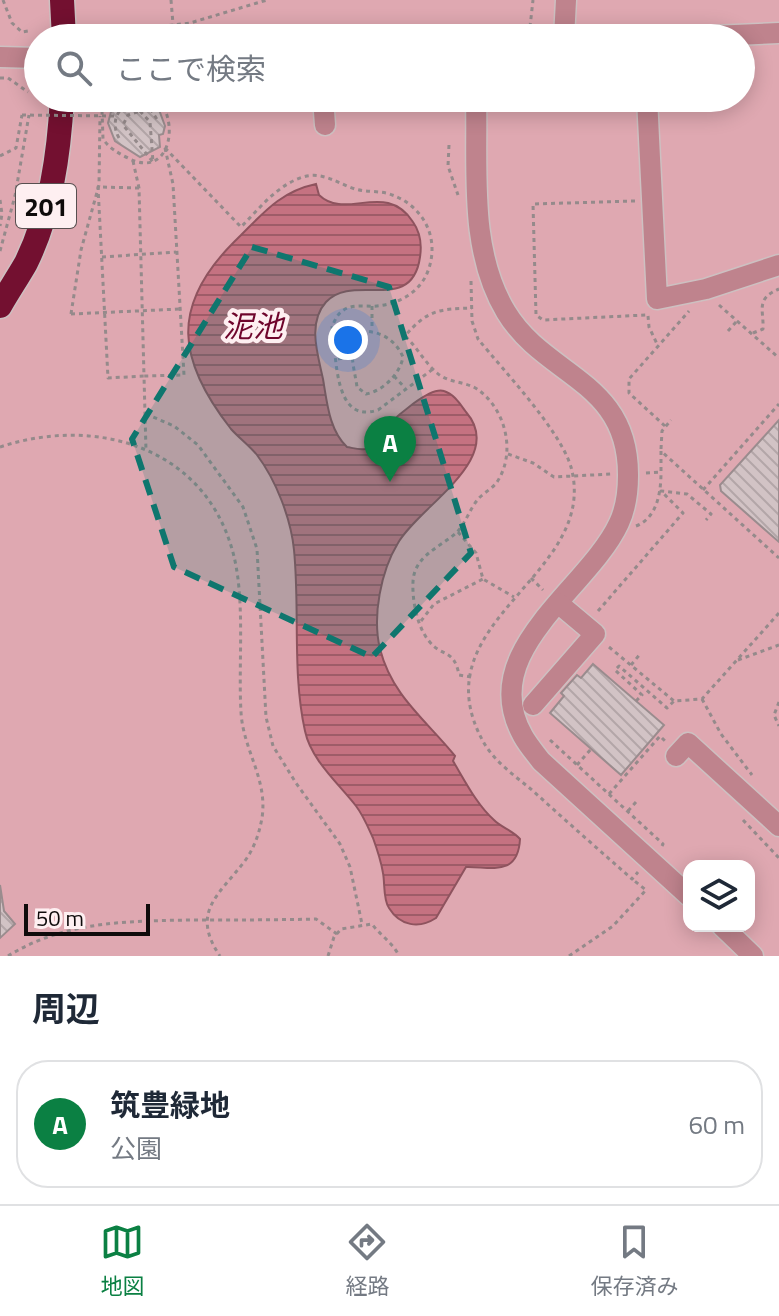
<!DOCTYPE html>
<html lang="ja">
<meta charset="utf-8">
<style>
:root{--surface:#fff;--page:#f2f2f3;--text:#1f2937;--muted:#747a83;--line:#e0e1e3;--accent:#0b8043}
body{margin:0;font-family:"Titillium Web","Noto Sans JP",sans-serif;background:var(--page);color:var(--text)}
.controls{position:absolute;right:24px;bottom:24px;display:grid;overflow:hidden;border-radius:16px;box-shadow:0 4px 20px #0003}
.controls button{width:72px;height:72px;display:grid;place-items:center;padding:0;border:0;border-bottom:2px solid var(--line);background:var(--surface);color:var(--text);font:40px sans-serif}
.scale{position:absolute;left:24px;bottom:20px;width:126px;box-sizing:border-box;padding-left:8px;border:4px solid #0f0b0b;border-top:0;font-size:22px;line-height:28px;white-space:nowrap;color:#0f0b0b;-webkit-text-stroke:6px #feeff1;paint-order:stroke}
.you{position:absolute;left:348px;top:340px;width:28px;height:28px;margin:-20px;border:6px solid #fff;border-radius:50%;background:#1a73e8;box-shadow:0 0 0 12px #1a73e833}
.badge{display:grid;place-items:center;width:52px;height:52px;border-radius:50%;background:var(--accent);color:#fff;font-size:26px;font-weight:700}
.pin{position:absolute;translate:-50% -66px;filter:drop-shadow(0 2px 4px #0008)}
.pin::after{content:'';position:absolute;top:42px;width:28px;height:24px;background:inherit;clip-path:polygon(0 0,100% 0,50% 100%)}
.list{margin:0;padding:0;list-style:none}
h2{display:flex;justify-content:space-between;align-items:center;height:104px;margin:0;padding:0 32px;font-size:34px}
h2 small{font-size:26px;font-weight:400;color:var(--muted)}
.list li{display:grid;grid-template-columns:52px 1fr auto;gap:24px;align-items:center;box-sizing:border-box;height:128px;margin:0 16px 16px;padding:0 16px;border:2px solid var(--line);border-radius:32px}
.list b{display:block;font-size:30px;white-space:nowrap}
.list p{margin:0;font-size:26px;white-space:nowrap;color:var(--muted)}
.list em{font-size:26px;font-style:normal;color:var(--muted)}
.icon{flex:none;width:44px;height:44px;fill:none;stroke:currentColor;stroke-width:2;stroke-linecap:round;stroke-linejoin:round}
.map{position:relative;flex:none;width:779px;height:956px;overflow:hidden}
.search{position:absolute;background:var(--surface);box-shadow:0 4px 20px #0003;left:24px;right:24px;top:24px;height:88px;display:flex;align-items:center;gap:20px;box-sizing:border-box;padding:0 28px;border-radius:44px;color:var(--muted);font-size:30px}
.sheet{height:248px;background:var(--surface)}
nav{display:flex;justify-content:space-around;align-items:center;box-sizing:border-box;height:112px;border-top:2px solid var(--line);background:var(--surface);font-size:22px;color:var(--muted)}
nav a{display:grid;justify-items:center;gap:4px}
nav .on{color:var(--accent)}
.map>svg:first-child{display:block}
.park{fill:#dfa8b1;fill-rule:evenodd}
.water{fill:url(#water-rules);stroke:#8e535e;stroke-width:2}
.building{fill:url(#building-back-hatch);stroke:#9a8c8e;stroke-width:2}
.lines{fill:none;stroke-linecap:round;stroke-linejoin:round}
.minor-casing{stroke:#cdc0c1;stroke-width:23}
.highway-casing{stroke:#cdc0c1;stroke-width:27}
.path{stroke:#958a8b;stroke-width:3;stroke-dasharray:4 4;stroke-linecap:butt}
.minor{stroke:#bf838d;stroke-width:20}
.highway{stroke:#731030;stroke-width:24}
.path-bridge{stroke:#958a8b;stroke-width:3;stroke-dasharray:4 4;stroke-linecap:butt}
.marked{fill:#0f766e;fill-opacity:0.2;stroke:#0f766e;stroke-width:6;stroke-dasharray:16 10;stroke-linejoin:round}
.labels{text-anchor:middle;dominant-baseline:central;stroke-width:8;stroke-linejoin:round;paint-order:stroke}
.shield{fill:#feeff1;stroke:#574f50;stroke-width:2}
.shield-label{font-size:26px;font-weight:bold;fill:#0f0b0b}
.water-label{font-size:30px;font-style:italic;fill:#6f052c;stroke:#feeff1}
</style>
<div class="map">
<svg width="779" height="956" viewBox="0 0 779 956">
<defs>
<pattern id="water-rules" width="6" height="5" patternUnits="userSpaceOnUse" patternTransform="scale(2)"><rect width="6" height="5" fill="#c57281"/><path d="M0 2.5h6" fill="none" stroke="#9e5c68"/></pattern>
<pattern id="building-back-hatch" width="6" height="6" patternUnits="userSpaceOnUse" patternTransform="scale(2)"><rect width="6" height="6" fill="#d2c3c5"/><path d="M-1 5l2 2M0 0l6 6M5-1l2 2" fill="none" stroke="#b3a6a8"/></pattern>
</defs>
<rect width="100%" height="100%" fill="#f1e2e4"/>
<path class="park" d="M0,0h779v956h-779zM38,38h703v60h-703zM689,866h60v60h-60z"/>
<path class="water" d="M316,184l3,11c27,26 67,-15 94,27 7,10 9,22 7,35 -8,58 -67,15 -94,45 -19,21 -8,53 -3,77 4,23 6,51 24,68 6,1 12,3 18,2 12,-3 13,-13 20,-21 11,-11 45,-42 59,-37 10,3 16,13 22,21 41,47 -47,94 -68,131 -17,28 -26,73 -18,106 12,47 46,71 75,107l-2,5c12,20 24,44 41,59 8,8 18,10 26,19 -2,39 -31,27 -54,28l-30,51c-17,11 -36,8 -47,-10 -6,-8 -4,-25 -6,-35 -2,-12 -6,-24 -10,-35 -5,-11 -10,-23 -17,-32 -17,-22 -45,-46 -51,-75 -13,-59 -5,-120 -11,-181 -3,-31 -18,-70 -37,-95 -8,-10 -18,-17 -26,-26 -54,-69 -61,-123 3,-187 27,-26 44,-50 82,-58z"/>
<g class="building">
<polygon points="148,98 158,107 165,126 163,134 159,135 160,147 140,157 115,141 108,123 111,112 123,99"/>
<polygon points="779,420 779,542 721,491 720,485"/>
<polygon points="593,664 664,725 621,775 550,713 564,696 561,693 577,675 581,678"/>
<polygon points="0,885 4,911 15,924 0,938"/>
</g>
<g class="lines">
<g class="minor-casing">
<g id="minor">
<polyline points="564,38 566,0"/>
<polyline points="665,38 779,33"/>
<polyline points="0,57 38,58"/>
<polyline points="323,98 325,125"/>
<path d="M476,98c2,70 -8,151 30,214 39,65 123,68 122,164 0,17 -2,32 -9,47 -31,67 -144,128 -96,213 5,9 12,17 18,25l148,135"/>
<polyline points="647,98 657,299 706,289 779,265"/>
<polyline points="533,705 595,634 558,603"/>
<polyline points="676,756 688,743 779,826"/>
<polyline points="722,926 753,956"/>
</g>
</g>
<g class="highway-casing">
<g id="highway">
<polyline points="62,0 64,38"/>
<path d="M0,306c8,-14 18,-29 26,-43 25,-51 33,-109 36,-165"/>
</g>
</g>
<g class="path">
<polyline points="3,0 12,23 22,32 28,31"/>
<polyline points="171,0 173,24"/>
<polyline points="530,27 533,0"/>
<polyline points="165,38 165,26 190,23 267,0"/>
<polyline points="0,78 8,78 28,92"/>
<path d="M112,98l-10,13 1,28c6,9 15,14 25,19 41,22 53,-35 29,-60"/>
<polygon points="140,111 150,122 153,162 123,125 128,115"/>
<path d="M119,138c-12,-21 6,-42 29,-33l10,16"/>
<polyline points="449,145 448,166 458,195"/>
<path d="M165,148l76,79c18,-18 36,-42 62,-50 19,-6 34,6 52,12 10,3 21,2 31,4 34,9 54,41 43,75 -7,23 -29,36 -52,38 -12,1 -26,-3 -36,6 -4,3 -7,10 -9,15 5,29 1,98 46,83l55,-41"/>
<polyline points="0,156 16,148 22,115"/>
<polyline points="133,161 139,188 144,376 184,375 173,184 165,148"/>
<polyline points="139,188 98,187 108,378 144,376 146,451"/>
<polyline points="0,200 2,214 0,226"/>
<polyline points="635,201 533,204 536,315 543,320 646,315"/>
<polyline points="0,251 15,196 29,115"/>
<polyline points="102,257 176,252"/>
<path d="M471,281l1,40 6,18c26,32 82,91 93,128 30,110 -156,154 -87,276 11,19 31,33 48,47 33,30 67,60 100,89l6,-7"/>
<polyline points="719,305 779,358"/>
<polyline points="372,306 372,330"/>
<polyline points="71,314 180,309"/>
<polyline points="648,316 649,327 658,346"/>
<path d="M361,331c19,0 34,8 42,26 -3,17 -20,34 -37,37l-9,-7c-2,-16 -12,-47 4,-56z"/>
<polyline points="728,331 737,321"/>
<path d="M753,333l10,-4c1,-19 -8,-30 16,-40"/>
<polyline points="338,359 354,356"/>
<polyline points="394,376 405,388"/>
<polyline points="146,414 174,426 198,445 243,507 257,549 266,717 273,746 296,783 340,844 350,867 362,924"/>
<polyline points="665,426 629,393 629,379 689,311"/>
<path d="M0,447c93,-31 202,-2 232,102 14,47 6,113 9,163 2,38 27,67 21,106 -3,16 -8,31 -18,44 -25,33 -54,50 -24,94"/>
<polyline points="661,449 662,431 671,420"/>
<polyline points="508,454 533,463 554,477 611,474"/>
<polyline points="646,473 661,472 661,451 779,558"/>
<polyline points="703,490 779,404"/>
<path d="M636,526c21,-8 25,-33 25,-54"/>
<polyline points="458,532 476,553 483,579 514,597"/>
<polyline points="531,578 543,590"/>
<polyline points="598,611 683,513 661,491 687,494 711,514 706,520"/>
<polyline points="421,621 434,604 483,579"/>
<polyline points="609,647 674,701"/>
<polyline points="738,660 779,645"/>
<polyline points="631,665 641,653"/>
<path d="M471,677l-12,-2c-5,-27 -17,-17 -30,-34 -12,-14 -17,-42 -16,-59 1,-26 26,-34 43,-49 9,-8 14,-25 23,-35 6,-6 14,-10 18,-16 20,-30 8,-74 -20,-93 -13,-8 -29,-6 -40,-16 -12,-10 -20,-26 -32,-37 22,-26 34,-27 67,-28"/>
<polyline points="702,699 721,734 752,775"/>
<polyline points="636,701 642,695 615,670 619,666 667,708 674,701 702,699 779,613"/>
<polyline points="779,702 774,715 779,726"/>
<polyline points="550,740 663,844 662,846"/>
<polyline points="577,765 591,749"/>
<polyline points="609,794 660,736 665,741"/>
<polyline points="628,811 636,802"/>
<polyline points="743,820 779,858"/>
<path d="M8,956c56,-35 120,-35 184,-36 42,0 83,0 124,-1l21,15"/>
<path d="M328,956l6,-19 7,-8 31,-5c8,11 22,20 27,32"/>
<polyline points="569,956 613,926 646,890 632,879"/>
</g>
<use href="#minor" class="minor"/>
<use href="#highway" class="highway"/>
<g class="path-bridge">
<polyline points="22,115 116,116"/>
<polyline points="71,314 81,250 99,185 100,116"/>
</g>
</g>
<path class="marked" d="M252,247l137,40 82,266 -99,104 -198,-90 -42,-128z"/>
<g class="labels">
<rect class="shield" x="16" y="184" width="60" height="44" rx="6"/>
<g class="shield-label">
<text x="46" y="206">201</text>
</g>
<g class="water-label">
<text x="253" y="326">泥池</text>
</g>
</g>
</svg>
<div class="controls">
<button><svg class="icon" aria-label="layers" viewBox="0 0 24 24"><path d="M12 4l9 5-9 5-9-5zM3 14l9 5 9-5"/></svg></button>
</div>
<div class="scale">50 m</div>
<div class="you"></div>
<div class="pin badge" style="left:390px;top:482px">A</div>
<div class="search"><svg class="icon" aria-label="search" viewBox="0 0 24 24"><circle cx="10" cy="10" r="6"/><path d="M15 15l6 6"/></svg>ここで検索</div>
</div>
<section class="sheet">
<h2>周辺<small></small></h2>
<ul class="list">
<li><span class="badge">A</span><div><b>筑豊緑地</b><p>公園</p></div><em>60 m</em></li>
</ul>
</section>
<nav>
<a class="on"><svg class="icon" aria-label="map" viewBox="0 0 24 24"><path d="M3 6l6-2 6 2 6-2v14l-6 2-6-2-6 2zM9 4v14M15 6v14"/></svg>地図</a>
<a><svg class="icon" aria-label="directions" viewBox="0 0 24 24"><path d="M12 3l9 9-9 9-9-9zM9 14v-3h6M13 9l2 2-2 2"/></svg>経路</a>
<a><svg class="icon" aria-label="saved" viewBox="0 0 24 24"><path d="M7 4h10v16l-5-4-5 4z"/></svg>保存済み</a>
</nav>
